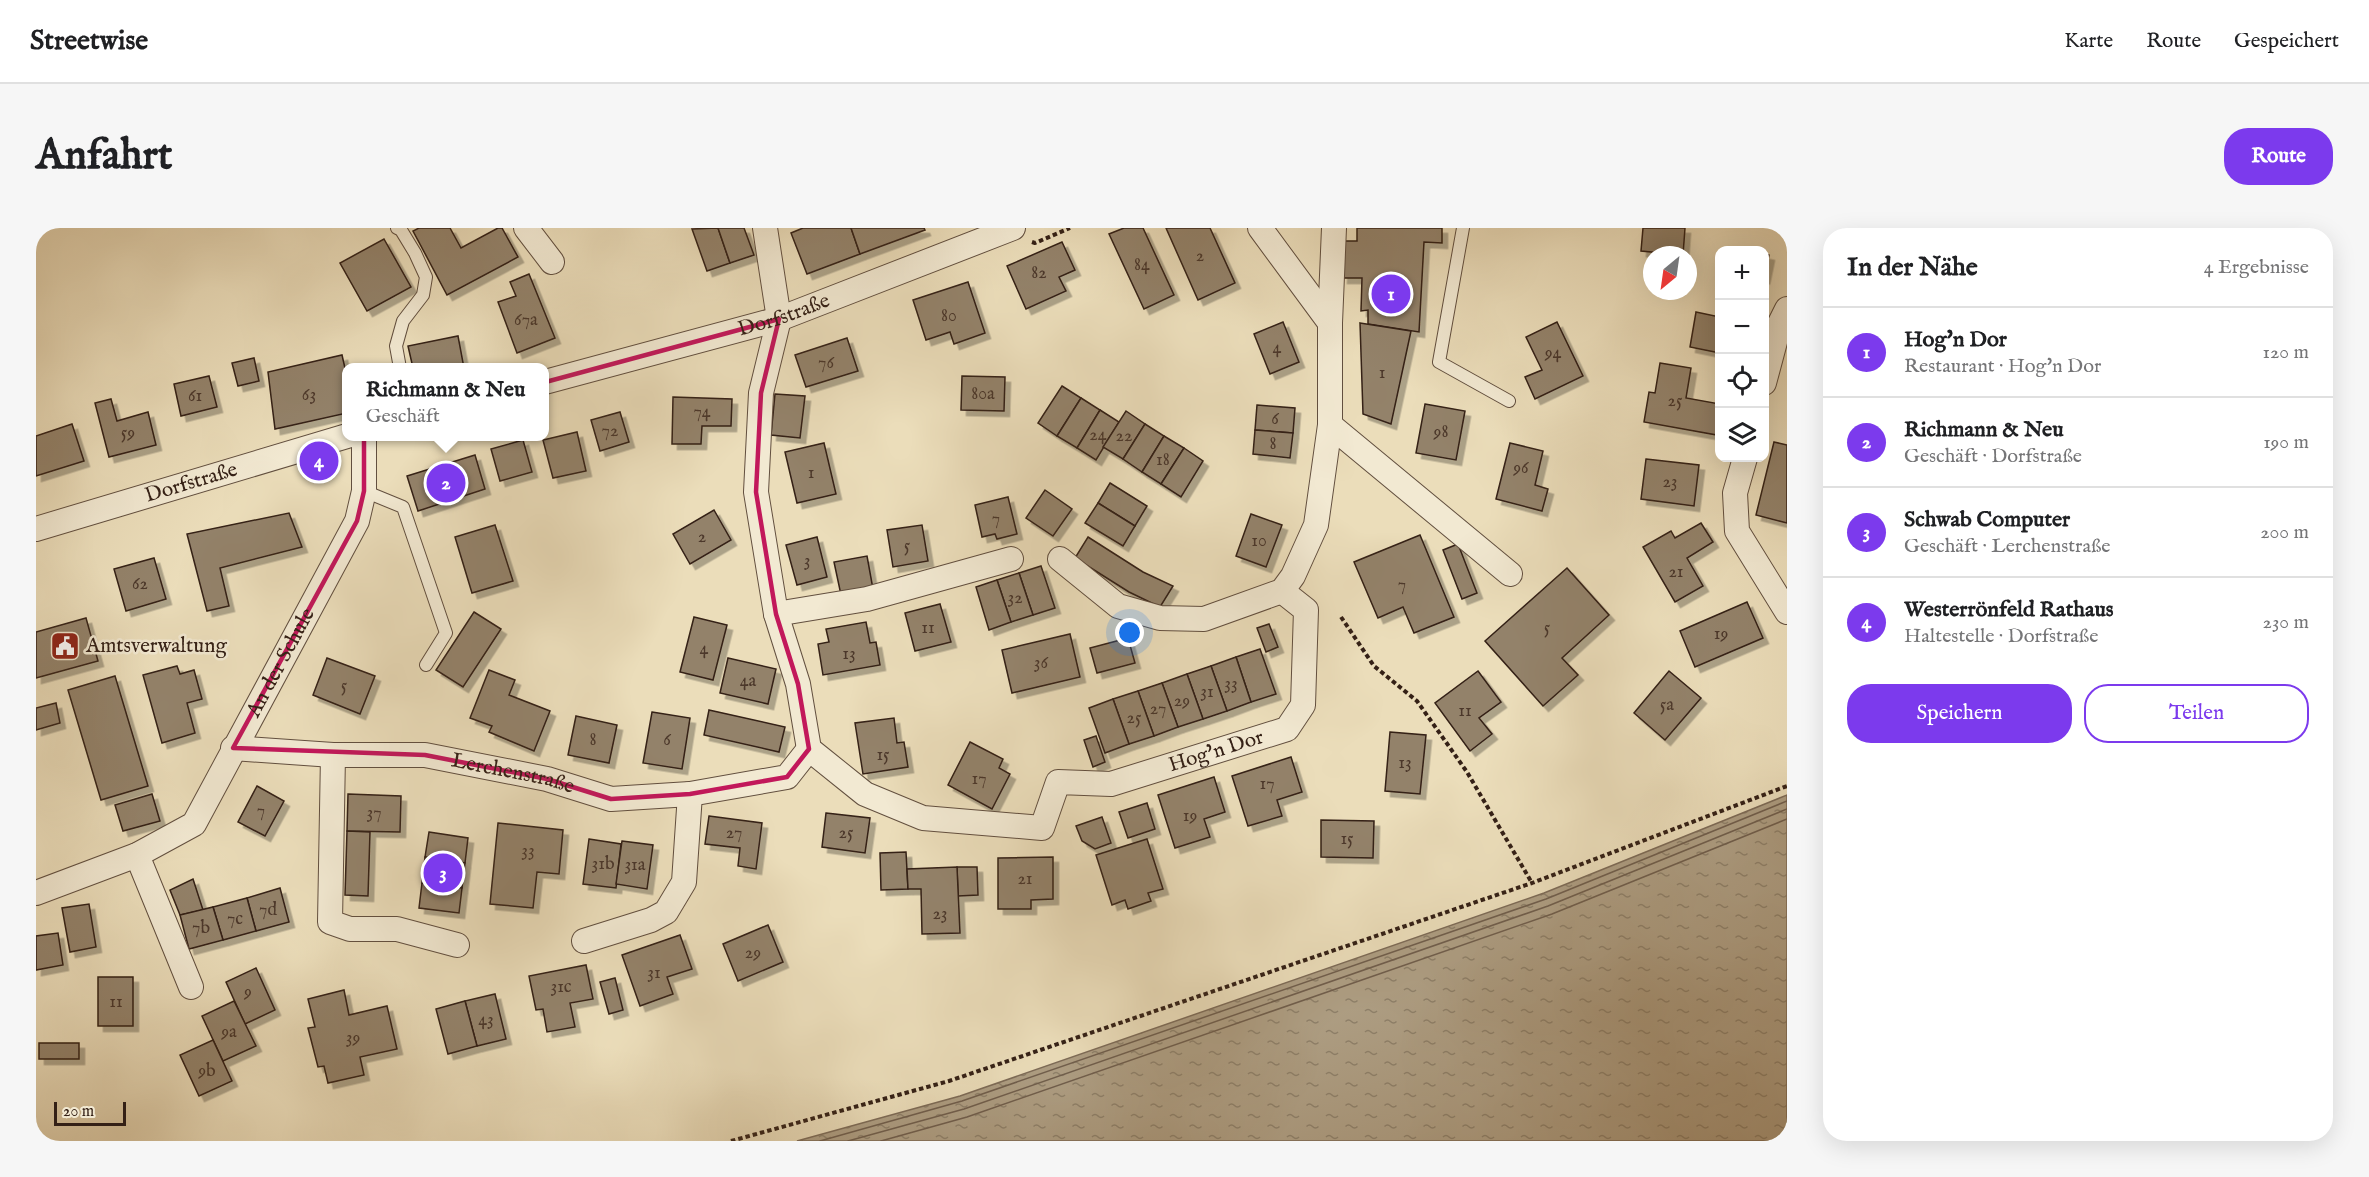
<!DOCTYPE html>
<html lang="de">
<meta charset="utf-8">
<style>
:root{--surface:#fff;--page:#f6f6f6;--text:#202124;--muted:#757577;--line:#e0e0e0;--accent:#7c3aed}
body{margin:0;font-family:"IM FELL English",serif;background:var(--page);color:var(--text)}
.controls{position:absolute;right:18px;top:18px;display:grid;overflow:hidden;border-radius:12px;box-shadow:0 6px 24px #0002}
.controls button{width:54px;height:54px;display:grid;place-items:center;padding:0;border:0;border-bottom:2px solid var(--line);background:var(--surface);color:var(--text);font:30px sans-serif}
.compass{position:absolute;left:1607px;top:18px;width:54px;height:54px;border-radius:50%;background:var(--surface);box-shadow:0 6px 24px #0002;rotate:209deg}
.scale{position:absolute;left:18px;bottom:15px;width:72px;box-sizing:border-box;padding-left:6px;border:3px solid #342016;border-top:0;font-size:16px;line-height:21px;white-space:nowrap;color:#342016;-webkit-text-stroke:4px #f2e9d2;paint-order:stroke}
.you{position:absolute;left:1094px;top:405px;width:21px;height:21px;margin:-15px;border:4px solid #fff;border-radius:50%;background:#1a73e8;box-shadow:0 0 0 9px #1a73e833}
.badge{display:grid;place-items:center;width:39px;height:39px;border-radius:50%;background:var(--accent);color:#fff;font-size:20px;font-weight:700}
.pin{position:absolute;translate:-50% -50%;border:3px solid #fff;box-shadow:0 2px 6px #0006}
.popup{position:absolute;left:306px;top:135px;width:207px;height:78px;box-sizing:border-box;display:grid;place-content:center;border-radius:12px;background:var(--surface);filter:drop-shadow(0 2px 4px #0005);font-size:20px;white-space:nowrap;color:var(--muted)}
.popup b{font-size:22px;color:var(--text)}
.popup::after{content:'';position:absolute;left:50%;top:100%;margin-left:-12px;border:12px solid transparent;border-top-color:var(--surface)}
.list{margin:0;padding:0;list-style:none}
h2{display:flex;justify-content:space-between;align-items:center;height:78px;margin:0;padding:0 24px;font-size:26px}
h2 small{font-size:20px;font-weight:400;color:var(--muted)}
.list li{display:grid;grid-template-columns:39px 1fr auto;gap:18px;align-items:center;box-sizing:border-box;height:90px;padding:0 24px;border-top:2px solid var(--line)}
.list b{display:block;font-size:22px;white-space:nowrap}
.list p{margin:0;font-size:20px;white-space:nowrap;color:var(--muted)}
.list em{font-size:20px;font-style:normal;color:var(--muted)}
.actions{display:flex;gap:12px;padding:18px 24px}
.actions a{flex:1;padding:14px 0;border:2px solid var(--accent);border-radius:24px;text-align:center;font-size:21px;color:var(--accent)}
.actions .main{background:var(--accent);color:#fff}
.icon{flex:none;width:33px;height:33px;fill:none;stroke:currentColor;stroke-width:2;stroke-linecap:round;stroke-linejoin:round}
.map{position:relative;flex:none;width:1751px;height:913px;overflow:hidden;border-radius:24px}
header{display:flex;align-items:center;gap:36px;box-sizing:border-box;height:84px;padding:0 30px;background:var(--surface);border-bottom:2px solid var(--line)}
header strong{font-size:28px}
nav{display:flex;gap:33px;margin-inline-start:auto;font-size:21px}
.intro{display:flex;align-items:center;justify-content:space-between;box-sizing:border-box;height:144px;padding:0 36px}
h1{margin:0;font-size:42px}
.button{padding:15px 27px;border-radius:24px;background:var(--accent);color:#fff;font-size:21px;font-weight:700}
main{display:flex;gap:36px;padding:0 36px}
aside{flex:1;background:var(--surface);border-radius:24px;box-shadow:0 6px 24px #0002}
.map>svg:first-child{display:block}
.water{fill:url(#water-ripples);stroke:#7d6b57;stroke-width:1.5}
.lines{fill:none;stroke-linecap:round;stroke-linejoin:round}
.shore{stroke:#705e4c;stroke-width:1.5}
.building{fill:#93826b;stroke:#342016;stroke-width:1.5;filter:url(#shadow)}
.service-casing{stroke:#624f3f;stroke-width:14}
.minor-casing{stroke:#624f3f;stroke-width:26}
.path{stroke:#342016;stroke-width:4;stroke-dasharray:4.5 3;stroke-linecap:butt}
.service{stroke:#f2e9d2;stroke-width:12}
.minor{stroke:#f2e9d2;stroke-width:24}
.marked{fill:none;stroke:#c2185b;stroke-width:4.5;stroke-linejoin:round}
.labels{text-anchor:middle;dominant-baseline:central;stroke-width:5;stroke-linejoin:round;paint-order:stroke}
.number-label{font-size:18px;fill:#4c382b}
.street-label{font-size:21px;fill:#342016;stroke:#f2e9d2}
.poi-label{font-size:21px;fill:#342016;stroke:#f2e9d2;text-anchor:start}
</style>
<header>
<strong>Streetwise</strong>
<nav><a>Karte</a><a>Route</a><a>Gespeichert</a></nav>
</header>
<div class="intro"><h1>Anfahrt</h1><a class="button">Route</a></div>
<main>
<div class="map">
<svg width="1751" height="913" viewBox="0 0 1751 913">
<defs>
<pattern id="water-ripples" width="26" height="14" patternUnits="userSpaceOnUse" patternTransform="scale(1.5)"><rect width="26" height="14" fill="#ad9d82"/><path d="M2 4q2-2 4 0t4 0M15 11q2-2 4 0t4 0" fill="none" stroke="#8e8069"/></pattern>
<filter id="shadow"><feDropShadow dx="5.5" dy="5.5" stdDeviation="0" flood-color="#0004"/></filter>
</defs>
<rect width="100%" height="100%" fill="#ebddba"/>
<filter id="stains"><feTurbulence type="fractalNoise" baseFrequency=".00333" numOctaves="4"/><feColorMatrix values="0 0 0 0 .2 0 0 0 0 .09 0 0 0 0 .02 0 0 0 .5 -.17"/></filter>
<radialGradient id="worn" r=".72"><stop offset=".6" stop-color="#630" stop-opacity="0"/><stop offset="1" stop-color="#630" stop-opacity=".3"/></radialGradient>
<polygon class="water" points="1751,567 1751,913 761,913 924,868 1508,665"/>
<g class="lines">
<g class="shore">
<polyline points="784,913 926,873 1510,671 1751,573"/>
<polyline points="812,913 928,881 1512,678 1751,581"/>
<polyline points="845,913 931,889 1516,686 1751,591"/>
</g>
</g>
<g class="building">
<polygon points="383,0 414,0 425,20 462,0 466,0 482,29 411,67 377,3"/>
<polygon points="682,0 694,35 671,43 656,1"/>
<polygon points="682,0 708,0 718,27 694,35"/>
<polygon points="767,0 815,0 824,26 771,46 755,5"/>
<polygon points="815,0 888,0 889,2 824,26"/>
<polygon points="1088,0 1107,0 1138,67 1108,81 1073,6"/>
<polygon points="1130,0 1174,0 1199,55 1162,72"/>
<polygon points="1321,0 1406,0 1406,15 1388,14 1383,104 1332,96 1332,82 1325,83 1326,50 1306,50 1308,13 1321,13"/>
<polygon points="1607,0 1649,0 1647,27 1605,23"/>
<polygon points="348,11 375,59 331,83 304,35"/>
<polygon points="1026,14 1039,42 1023,49 1030,63 990,81 971,38"/>
<polygon points="1728,26 1733,27 1728,51"/>
<polygon points="493,46 519,110 481,125 462,74 480,68 474,54"/>
<polygon points="932,54 949,105 918,116 914,104 890,112 877,72"/>
<polygon points="1660,84 1684,89 1684,125 1654,119"/>
<polygon points="1247,94 1263,134 1234,146 1218,106"/>
<polygon points="1521,94 1547,148 1499,171 1489,149 1506,142 1490,109"/>
<polygon points="1324,95 1375,103 1355,196 1327,186"/>
<polygon points="422,108 428,140 377,140 372,118"/>
<polygon points="811,110 822,143 770,159 759,127"/>
<polygon points="306,127 311,149 311,185 239,201 232,144"/>
<polygon points="218,130 223,153 202,158 196,135"/>
<polygon points="1624,135 1655,140 1650,170 1684,176 1681,207 1608,194 1613,164 1619,165"/>
<polygon points="173,148 181,179 145,188 138,156"/>
<polygon points="926,148 969,149 968,183 925,182"/>
<polygon points="1026,158 1045,170 1021,208 1002,195"/>
<polygon points="739,166 769,168 764,210 735,207"/>
<polygon points="637,169 696,171 695,198 666,198 665,216 636,216"/>
<polygon points="1045,170 1064,182 1041,220 1021,208"/>
<polygon points="75,171 81,193 112,184 120,217 73,229 59,175"/>
<polygon points="1389,176 1429,183 1420,232 1380,225"/>
<polygon points="1221,177 1259,180 1257,205 1219,202"/>
<polygon points="1064,182 1083,194 1060,232 1041,220"/>
<polygon points="1090,183 1109,196 1087,231 1067,219"/>
<polygon points="584,184 593,214 564,223 555,192"/>
<polygon points="36,196 48,233 0,248 0,208"/>
<polygon points="1109,196 1128,208 1106,244 1087,231"/>
<polygon points="1219,202 1257,205 1254,230 1217,226"/>
<polygon points="541,204 550,243 517,250 507,212"/>
<polygon points="1128,208 1148,220 1125,256 1106,244"/>
<polygon points="487,212 496,244 464,253 455,221"/>
<polygon points="1738,214 1751,217 1751,295 1720,287"/>
<polygon points="788,215 800,266 761,275 749,224"/>
<polygon points="1474,215 1507,223 1499,257 1512,261 1506,283 1460,271"/>
<polygon points="1148,220 1167,233 1145,269 1125,256"/>
<polygon points="439,227 449,261 382,283 371,248"/>
<polygon points="1610,231 1663,237 1658,278 1605,271"/>
<polygon points="1074,255 1111,278 1099,298 1062,275"/>
<polygon points="1009,262 1036,281 1017,308 990,290"/>
<polygon points="972,269 981,306 961,311 959,306 946,309 939,277"/>
<polygon points="1062,275 1099,298 1087,318 1049,295"/>
<polygon points="678,282 695,312 654,336 637,306"/>
<polygon points="253,285 266,319 184,340 193,378 171,383 151,306"/>
<polygon points="1215,286 1246,297 1230,339 1200,328"/>
<polygon points="1665,295 1677,314 1651,330 1667,358 1639,374 1607,319 1635,303 1639,310"/>
<polygon points="459,297 477,353 436,365 419,309"/>
<polygon points="886,297 892,333 857,339 851,302"/>
<polygon points="1384,307 1418,389 1378,405 1367,379 1342,390 1318,334"/>
<polygon points="781,309 791,349 761,357 750,317"/>
<polygon points="1052,309 1107,344 1137,358 1124,379 1093,364 1039,330"/>
<polygon points="1422,316 1441,365 1426,371 1407,322"/>
<polygon points="831,328 837,361 805,367 798,334"/>
<polygon points="118,330 130,371 90,383 78,341"/>
<polygon points="1005,338 1019,380 997,387 983,345"/>
<polygon points="1531,340 1573,387 1526,430 1542,447 1507,478 1449,413"/>
<polygon points="983,345 997,387 975,394 961,352"/>
<polygon points="961,352 975,394 953,402 940,359"/>
<polygon points="1711,374 1727,410 1659,439 1644,403"/>
<polygon points="904,376 915,414 879,423 869,385"/>
<polygon points="438,384 465,401 427,459 400,442"/>
<polygon points="658,389 691,397 677,452 644,444"/>
<polygon points="50,390 62,433 0,450 0,404"/>
<polygon points="830,394 834,415 840,414 844,437 787,447 782,416 793,414 790,401"/>
<polygon points="1233,396 1242,419 1230,424 1221,400"/>
<polygon points="1034,406 1044,449 976,465 966,422"/>
<polygon points="1092,410 1099,435 1061,445 1054,420"/>
<polygon points="1224,421 1240,466 1215,474 1200,429"/>
<polygon points="1200,429 1215,474 1191,483 1175,438"/>
<polygon points="291,430 339,448 324,486 277,467"/>
<polygon points="692,430 740,441 732,476 684,465"/>
<polygon points="141,438 144,446 158,442 166,471 151,475 159,505 126,515 107,447"/>
<polygon points="1175,438 1191,483 1167,491 1151,446"/>
<polygon points="453,442 479,452 473,467 514,483 498,523 453,504 456,498 434,490"/>
<polygon points="1442,443 1465,474 1443,490 1456,506 1434,523 1399,475"/>
<polygon points="1633,443 1665,470 1629,512 1598,485"/>
<polygon points="1151,446 1167,491 1142,499 1126,455"/>
<polygon points="79,448 112,558 65,572 32,462"/>
<polygon points="1126,455 1142,499 1118,508 1102,463"/>
<polygon points="1102,463 1118,508 1093,516 1077,471"/>
<polygon points="1077,471 1093,516 1069,525 1053,480"/>
<polygon points="20,475 24,495 0,502 0,480"/>
<polygon points="673,482 749,499 743,524 668,507"/>
<polygon points="616,484 654,490 646,541 607,535"/>
<polygon points="540,488 581,497 573,535 532,527"/>
<polygon points="858,490 861,515 868,514 872,539 827,546 819,495"/>
<polygon points="1354,504 1390,507 1384,566 1349,563"/>
<polygon points="1060,508 1069,534 1057,539 1048,512"/>
<polygon points="934,514 967,531 963,540 974,546 956,581 912,557"/>
<polygon points="1255,529 1266,564 1241,572 1246,588 1212,598 1196,548"/>
<polygon points="1178,549 1189,584 1168,591 1174,609 1139,620 1122,567"/>
<polygon points="221,558 248,573 229,608 202,594"/>
<polygon points="116,566 124,593 87,603 79,577"/>
<polygon points="312,566 365,568 364,604 311,603"/>
<polygon points="1111,575 1119,601 1092,610 1083,584"/>
<polygon points="790,585 834,590 829,625 786,619"/>
<polygon points="673,588 726,595 720,641 702,638 704,620 669,616"/>
<polygon points="1066,589 1075,615 1059,621 1046,613 1040,598"/>
<polygon points="1285,592 1338,593 1337,630 1285,629"/>
<polygon points="462,595 527,602 523,646 501,644 497,680 454,676"/>
<polygon points="311,603 334,604 332,668 309,667"/>
<polygon points="393,604 432,610 429,635 389,629"/>
<polygon points="553,611 585,616 580,660 547,656"/>
<polygon points="1111,611 1127,661 1112,665 1115,673 1092,681 1089,672 1076,677 1060,627"/>
<polygon points="586,613 617,617 611,661 580,656"/>
<polygon points="870,624 872,661 845,662 844,625"/>
<polygon points="389,629 429,635 426,660 386,655"/>
<polygon points="1017,629 1017,671 995,672 995,681 962,681 962,630"/>
<polygon points="921,639 941,639 942,667 922,668"/>
<polygon points="921,639 924,705 886,706 885,661 872,661 871,641"/>
<polygon points="157,651 167,682 144,687 134,662"/>
<polygon points="386,655 426,660 423,685 383,680"/>
<polygon points="244,660 253,694 220,703 211,670"/>
<polygon points="211,670 220,703 187,712 177,679"/>
<polygon points="53,676 60,719 34,724 26,680"/>
<polygon points="177,679 187,712 153,721 144,687"/>
<polygon points="732,697 747,734 702,753 687,716"/>
<polygon points="22,705 27,737 0,742 0,708"/>
<polygon points="644,707 656,741 631,749 637,766 604,778 586,727"/>
<polygon points="550,737 557,771 534,775 539,799 511,804 507,781 500,782 493,748"/>
<polygon points="220,740 239,782 209,796 190,754"/>
<rect x="62" y="749" width="35" height="49"/>
<polygon points="579,750 587,782 573,786 564,754"/>
<polygon points="308,762 313,787 351,778 361,821 324,829 328,847 292,855 288,838 282,839 272,800 279,799 272,771"/>
<polygon points="459,766 470,811 441,818 429,773"/>
<polygon points="198,773 220,818 187,833 166,788"/>
<polygon points="429,773 441,818 412,826 400,781"/>
<polygon points="177,812 196,853 163,868 144,827"/>
<rect x="3" y="815" width="40" height="16"/>
</g>
<g class="lines">
<g class="service-casing">
<g id="service">
<polyline points="361,0 365,2 379,25 390,49 387,67 367,93 360,118 364,140"/>
<polyline points="1427,0 1403,134 1473,173"/>
<polyline points="328,263 367,279 410,405 390,437"/>
</g>
</g>
<g class="minor-casing">
<g id="minor">
<polyline points="490,0 516,34"/>
<path id="s1" d="M729,0l14,91 -18,74 -5,99 20,122 22,70 11,65 56,45 58,24 119,10 16,-46 53,2 176,-55 16,-24 3,-95 -24,-19"/>
<polyline points="1224,0 1294,95"/>
<path id="s2" d="M509,154l234,-63 234,-91"/>
<polyline points="1728,155 1744,95 1751,81"/>
<polyline points="1294,197 1474,346"/>
<polyline points="1709,230 1699,265 1701,303 1751,384"/>
<path id="s3" d="M0,301l311,-93"/>
<polyline points="1024,331 1082,378 1124,390 1168,391 1246,363 1257,348 1280,297 1294,197 1294,95 1298,0"/>
<polyline points="740,386 831,371 975,331"/>
<path id="s4" d="M197,520l100,7h92l122,24 64,20 79,-5 97,-17 22,-28"/>
<polyline points="297,527 294,694 314,701 361,701 421,717"/>
<polyline points="101,627 155,759"/>
<path id="s5" d="M0,665l101,-38 57,-31 163,-303 7,-30v-55"/>
<polyline points="548,713 615,692 630,684 648,654 654,566"/>
</g>
</g>
<g class="path">
<polyline points="996,14 999,15 1034,0"/>
<polyline points="1305,389 1338,438 1381,473 1431,544 1496,655"/>
<polyline points="695,913 913,853 1496,655 1751,558"/>
</g>
<use href="#service" class="service"/>
<use href="#minor" class="minor"/>
</g>
<path class="marked" d="M743,91l-18,74 -5,99 20,122 22,70 11,65 -22,28 -97,17 -79,5 -64,-20 -122,-24 -192,-7 124,-227 7,-30v-60z"/>
<defs>
<g id="civic-square" transform="scale(1.5)"><rect x="-9" y="-9" width="18" height="18" rx="4" fill="#8f2418" stroke="#f2e9d2"/><path d="M-.6-6.5H3V-4.5H.6V-3L4-1V1h2V6H-6V1h2V-1L-.6-3ZM-1.2 2.5V6h2.4V2.5Z" fill="#fff"/></g>
</defs>
<g fill-rule="evenodd">
<use href="#civic-square" x="29" y="418"/>
</g>
<g class="labels">
<g class="number-label">
<text x="1164" y="28">2</text>
<text x="1106" y="37">84</text>
<text x="1003" y="45">82</text>
<text x="913" y="88">80</text>
<text x="490" y="92">67a</text>
<text x="1241" y="120">4</text>
<text x="1517" y="125">94</text>
<text x="790" y="135">76</text>
<text x="1346" y="145">1</text>
<text x="947" y="166">80a</text>
<text x="273" y="167">63</text>
<text x="159" y="168">61</text>
<text x="1639" y="173">25</text>
<text x="666" y="184">74</text>
<text x="1239" y="191">6</text>
<text x="574" y="203">72</text>
<text x="1405" y="204">98</text>
<text x="92" y="205">59</text>
<text x="1062" y="207">24</text>
<text x="1088" y="208">22</text>
<text x="1237" y="216">8</text>
<text x="1127" y="232">18</text>
<text x="1485" y="240">96</text>
<text x="775" y="245">1</text>
<text x="1634" y="254">23</text>
<text x="960" y="291">7</text>
<text x="666" y="309">2</text>
<text x="1223" y="313">10</text>
<text x="871" y="318">5</text>
<text x="771" y="333">3</text>
<text x="1640" y="344">21</text>
<text x="104" y="356">62</text>
<text x="1366" y="357">7</text>
<text x="979" y="370">32</text>
<text x="892" y="400">11</text>
<text x="1511" y="400">5</text>
<text x="1685" y="406">19</text>
<text x="668" y="421">4</text>
<text x="813" y="426">13</text>
<text x="1005" y="435">36</text>
<text x="712" y="453">4a</text>
<text x="1195" y="456">33</text>
<text x="308" y="458">5</text>
<text x="1171" y="464">31</text>
<text x="1146" y="473">29</text>
<text x="1631" y="477">5a</text>
<text x="1122" y="481">27</text>
<text x="1429" y="483">11</text>
<text x="1098" y="490">25</text>
<text x="557" y="512">8</text>
<text x="631" y="512">6</text>
<text x="847" y="527">15</text>
<text x="1369" y="535">13</text>
<text x="943" y="551">17</text>
<text x="1231" y="556">17</text>
<text x="225" y="583">7</text>
<text x="338" y="585">37</text>
<text x="1154" y="588">19</text>
<text x="698" y="605">27</text>
<text x="810" y="605">25</text>
<text x="1311" y="611">15</text>
<text x="492" y="623">33</text>
<text x="567" y="636">31b</text>
<text x="599" y="637">31a</text>
<text x="989" y="651">21</text>
<text x="232" y="682">7d</text>
<text x="904" y="686">23</text>
<text x="199" y="691">7c</text>
<text x="165" y="700">7b</text>
<text x="717" y="725">29</text>
<text x="618" y="745">31</text>
<text x="525" y="759">31c</text>
<text x="212" y="764">9</text>
<text x="80" y="774">11</text>
<text x="450" y="792">43</text>
<text x="193" y="804">9a</text>
<text x="317" y="810">39</text>
<text x="171" y="843">9b</text>
</g>
<g class="street-label">
<text stroke="none"><textPath href="#s2" startOffset="248">Dorfstraße</textPath></text>
<text stroke="none"><textPath href="#s3" startOffset="162">Dorfstraße</textPath></text>
<text stroke="none"><textPath href="#s5" startOffset="356">An der Schule</textPath></text>
<text stroke="none"><textPath href="#s1" startOffset="996">Hog'n Dor</textPath></text>
<text stroke="none"><textPath href="#s4" startOffset="282">Lerchenstraße</textPath></text>
</g>
<g class="poi-label">
<text x="50" y="418">Amtsverwaltung</text>
</g>
</g>
<rect width="100%" height="100%" filter="url(#stains)"/>
<rect width="100%" height="100%" fill="url(#worn)"/>
</svg>
<div class="controls">
<button>+</button>
<button>−</button>
<button><svg class="icon" aria-label="locate" viewBox="0 0 24 24"><circle cx="12" cy="12" r="6"/><path d="M12 2v4M12 18v4M2 12h4M18 12h4"/></svg></button>
<button><svg class="icon" aria-label="layers" viewBox="0 0 24 24"><path d="M12 4l9 5-9 5-9-5zM3 14l9 5 9-5"/></svg></button>
</div>
<svg class="compass" viewBox="-18 -18 36 36"><path d="M0-13l5 13h-10z" fill="#e53935"/><path d="M0 13l5-13h-10z" fill="#757577"/></svg>
<div class="scale">20 m</div>
<div class="you"></div>
<div class="pin badge" style="left:1355px;top:66px">1</div>
<div class="pin badge" style="left:410px;top:255px">2</div>
<div class="popup"><b>Richmann &amp; Neu</b>Geschäft</div>
<div class="pin badge" style="left:407px;top:645px">3</div>
<div class="pin badge" style="left:283px;top:233px">4</div>
</div>
<aside>
<h2>In der Nähe<small>4 Ergebnisse</small></h2>
<ul class="list">
<li><span class="badge">1</span><div><b>Hog'n Dor</b><p>Restaurant · Hog'n Dor</p></div><em>120 m</em></li>
<li><span class="badge">2</span><div><b>Richmann &amp; Neu</b><p>Geschäft · Dorfstraße</p></div><em>190 m</em></li>
<li><span class="badge">3</span><div><b>Schwab Computer</b><p>Geschäft · Lerchenstraße</p></div><em>200 m</em></li>
<li><span class="badge">4</span><div><b>Westerrönfeld Rathaus</b><p>Haltestelle · Dorfstraße</p></div><em>230 m</em></li>
</ul>
<div class="actions"><a class="main">Speichern</a><a>Teilen</a></div>
</aside>
</main>
